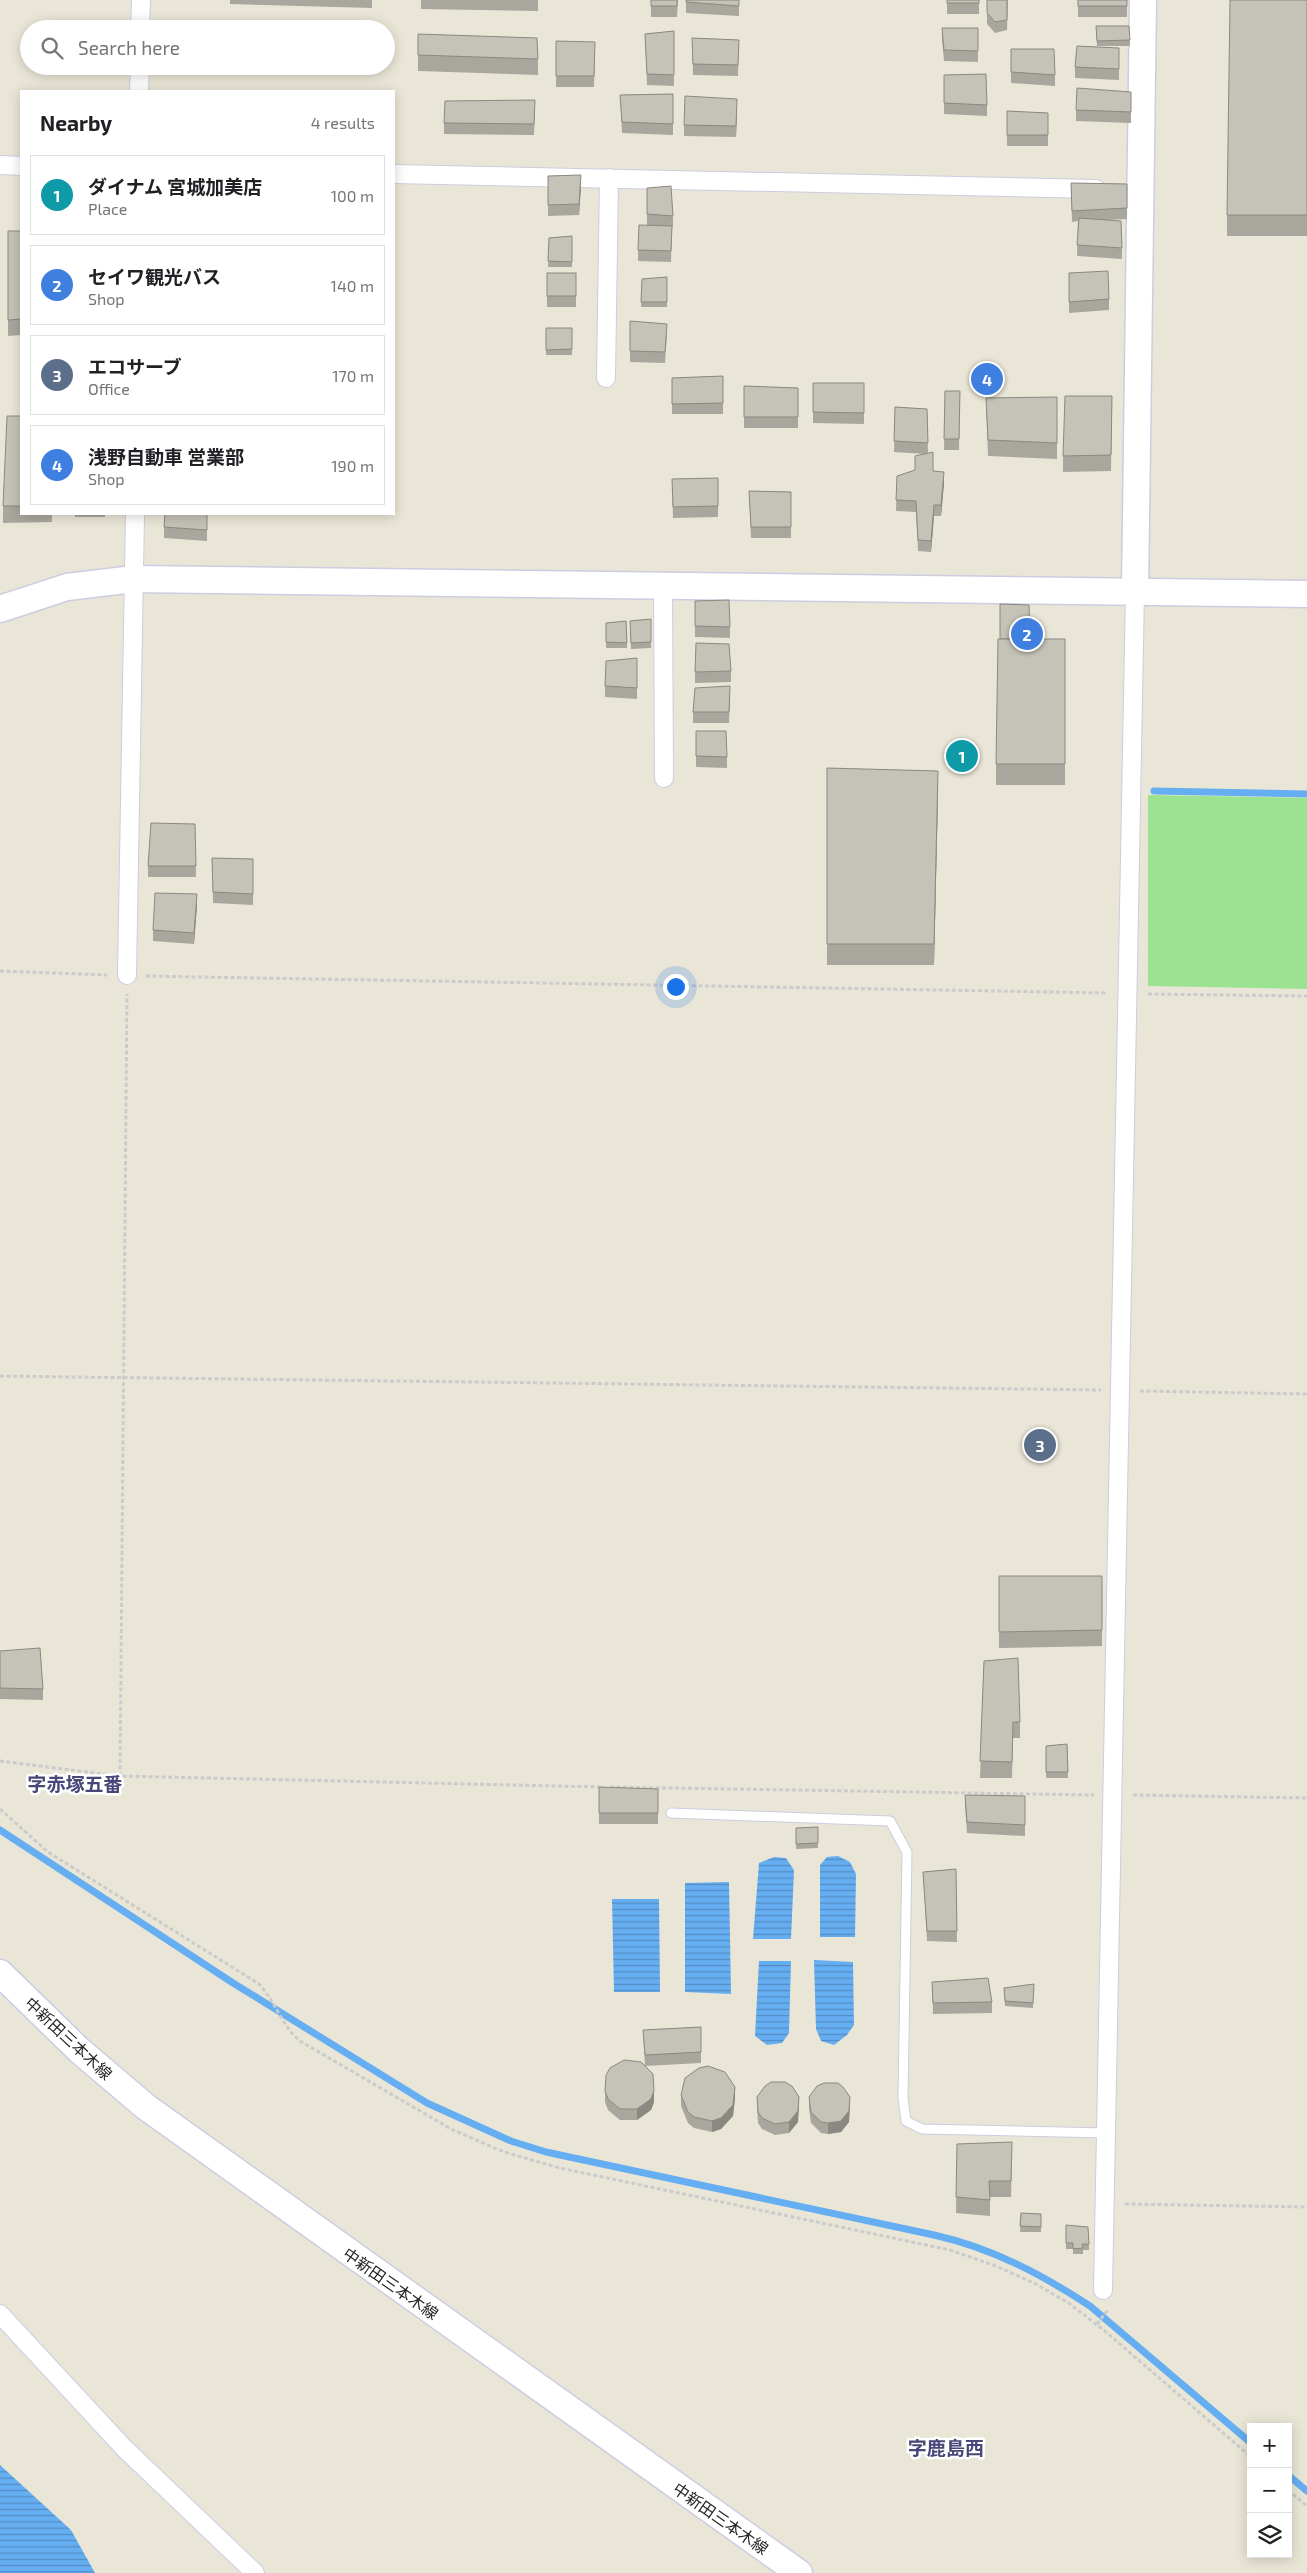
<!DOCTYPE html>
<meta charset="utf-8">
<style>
:root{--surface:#fff;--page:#f2f2f2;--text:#202124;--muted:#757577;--line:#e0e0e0;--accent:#0f766e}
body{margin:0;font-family:"Exo 2","Noto Sans JP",sans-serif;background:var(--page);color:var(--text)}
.controls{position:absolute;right:15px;bottom:15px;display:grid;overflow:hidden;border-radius:0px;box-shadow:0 2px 12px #0003}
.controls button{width:45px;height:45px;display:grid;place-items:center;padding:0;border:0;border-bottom:1px solid var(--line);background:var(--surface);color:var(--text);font:25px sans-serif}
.you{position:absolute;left:675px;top:986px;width:18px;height:18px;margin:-12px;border:4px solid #fff;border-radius:50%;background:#1a73e8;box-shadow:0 0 0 8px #1a73e833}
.badge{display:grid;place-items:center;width:32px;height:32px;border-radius:50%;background:var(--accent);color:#fff;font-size:16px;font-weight:700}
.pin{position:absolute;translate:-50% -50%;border:2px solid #fff;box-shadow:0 1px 5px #0006}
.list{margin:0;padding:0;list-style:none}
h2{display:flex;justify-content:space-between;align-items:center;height:65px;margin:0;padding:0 20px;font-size:21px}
h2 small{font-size:16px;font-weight:400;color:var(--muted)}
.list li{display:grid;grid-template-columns:32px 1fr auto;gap:15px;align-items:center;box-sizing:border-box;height:80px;margin:0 10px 10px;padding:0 10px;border:1px solid var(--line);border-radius:0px}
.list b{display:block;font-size:19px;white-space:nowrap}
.list p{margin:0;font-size:16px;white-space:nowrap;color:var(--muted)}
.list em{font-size:16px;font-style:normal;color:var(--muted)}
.icon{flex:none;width:28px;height:28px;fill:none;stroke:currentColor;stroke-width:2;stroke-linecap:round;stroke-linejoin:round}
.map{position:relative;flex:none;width:1307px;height:2573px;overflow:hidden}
.search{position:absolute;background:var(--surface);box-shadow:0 2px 12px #0003;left:20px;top:20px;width:375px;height:55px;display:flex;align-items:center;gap:12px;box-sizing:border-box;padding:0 18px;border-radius:28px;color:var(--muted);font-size:19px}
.panel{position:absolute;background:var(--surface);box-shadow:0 2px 12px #0003;left:20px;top:90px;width:375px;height:425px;border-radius:0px}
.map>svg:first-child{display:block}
.grass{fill:#9be391}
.water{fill:url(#water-rules)}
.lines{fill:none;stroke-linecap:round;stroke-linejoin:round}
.stream{stroke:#65aef1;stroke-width:7}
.lane-casing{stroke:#cdcce1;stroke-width:11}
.street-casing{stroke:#cdcce1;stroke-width:20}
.secondary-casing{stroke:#cdcce1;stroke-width:29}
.path{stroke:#cbcbcb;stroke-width:3;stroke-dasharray:4 2.5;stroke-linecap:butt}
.lane{stroke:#fff;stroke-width:9}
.street{stroke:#fff;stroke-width:18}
.secondary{stroke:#fff;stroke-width:26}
.wall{fill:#a9a79d}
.shaded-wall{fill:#8a8880}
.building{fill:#c5c2b7;stroke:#8a8880}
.labels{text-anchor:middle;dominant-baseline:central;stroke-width:5;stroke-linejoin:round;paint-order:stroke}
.street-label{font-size:16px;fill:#262626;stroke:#fff}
.quarter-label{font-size:19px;font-weight:bold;fill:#484777;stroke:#fff}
</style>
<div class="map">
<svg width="1307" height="2573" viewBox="0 0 1307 2573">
<defs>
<pattern id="water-rules" width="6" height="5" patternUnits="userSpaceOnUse" patternTransform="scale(1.25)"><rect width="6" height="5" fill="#65aef1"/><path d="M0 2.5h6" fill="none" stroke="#538dc3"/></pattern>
</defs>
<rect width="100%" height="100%" fill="#eae6d7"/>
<polygon class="grass" points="1148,795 1307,798 1307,989 1148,986"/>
<g class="water">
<polygon points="838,1856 850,1862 856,1874 855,1937 820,1937 820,1865 827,1857"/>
<polygon points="774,1857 786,1858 794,1870 791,1939 753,1939 759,1863"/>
<polygon points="729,1882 731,1994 685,1992 685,1883"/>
<polygon points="612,1899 659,1899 660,1992 614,1992"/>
<polygon points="814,1960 853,1962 854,2025 847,2035 834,2045 821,2041 816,2029"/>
<polygon points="759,1961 791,1961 789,2033 782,2043 767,2045 755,2036"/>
<polygon points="0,2465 71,2530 95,2573 0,2573"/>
</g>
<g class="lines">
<g class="stream">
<polyline points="1154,791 1307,794"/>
<path d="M0,1830l233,153 194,120 84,38 35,11 388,83c58,13 107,39 156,71l161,137"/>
<polyline points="1288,2475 1307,2491"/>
</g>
<g class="lane-casing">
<polyline id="lane" points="671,1813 890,1821 907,1852 903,2098 906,2121 922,2129 1106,2133"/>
</g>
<g class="street-casing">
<g id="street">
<polyline points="140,29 141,0"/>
<polyline points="139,91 140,66"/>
<polyline points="0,165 21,166"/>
<polyline points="394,174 1096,189"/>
<polyline points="606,378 609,178"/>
<polyline points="663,586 664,778"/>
<polyline points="127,975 135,514"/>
<polyline points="1103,2290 1135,592"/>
<polyline points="0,2314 124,2448 255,2573"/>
</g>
</g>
<g class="secondary-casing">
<g id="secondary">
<polyline points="1135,592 1143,0"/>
<polyline points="0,609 67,587 134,579 1307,594"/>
<polyline points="0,1973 79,2050 146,2107 799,2573"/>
</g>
</g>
<g class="path">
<polyline points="0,971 107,975"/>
<polyline points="146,976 1107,993"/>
<polyline points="1148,994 1307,996"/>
<polyline points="0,1376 1101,1390"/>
<polyline points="1140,1391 1307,1394"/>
<polyline points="0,1761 120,1776 601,1787"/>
<polyline points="120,1776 127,994"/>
<polyline points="610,1787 1094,1795"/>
<polyline points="1133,1795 1307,1798"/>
<path d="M0,1809l48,43 211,132c17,18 22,41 41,57l151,88 53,23 56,16 390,82 46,16 40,18 34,20 36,28 145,125"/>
<polyline points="1125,2204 1307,2207"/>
<polyline points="1097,2324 1107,2311 1107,2309"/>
<polyline points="1288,2490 1307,2506"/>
</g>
<use href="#lane" class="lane"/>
<use href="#street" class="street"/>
<use href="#secondary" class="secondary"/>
</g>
<g class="wall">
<polygon points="230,0 372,0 372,8 230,4"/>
<polygon points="421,0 538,0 538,11 421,9"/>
<polygon points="651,0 678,0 677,17 651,17"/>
<polygon points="686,0 739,0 739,16 686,13"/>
<rect x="947" y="0" width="32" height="14"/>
<polygon points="1008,0 1007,30 995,33 987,24 987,13"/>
<rect x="1078" y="0" width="49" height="17"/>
<polygon points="1307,0 1307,236 1227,236 1227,215"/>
<polygon points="1096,26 1130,40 1130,46 1097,46"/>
<polygon points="942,28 978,39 978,62 944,61 942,39"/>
<polygon points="674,31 674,86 647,85 645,34"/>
<polygon points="418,34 538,59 538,75 418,71"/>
<polygon points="692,38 739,40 738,76 693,75"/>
<polygon points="556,41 595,53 594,87 556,87"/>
<polygon points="1119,48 1119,80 1075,78 1075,67"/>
<polygon points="1011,49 1055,75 1055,86 1011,83"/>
<polygon points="229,66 373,66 373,71 229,67"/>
<polygon points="944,75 987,105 987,116 944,114"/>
<polygon points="1131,92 1131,123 1076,121 1076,110"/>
<polygon points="673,94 673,135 622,133 620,95"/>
<polygon points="737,109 736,137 684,136 684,125"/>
<polygon points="535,111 534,135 444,134 444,123"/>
<polygon points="1007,111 1048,113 1048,146 1007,146"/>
<polygon points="548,176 581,186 579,215 548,216"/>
<polygon points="1071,183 1127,184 1127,219 1107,220 1122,248 1122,259 1077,256 1078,221 1072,222"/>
<polygon points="647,188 673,216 673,227 672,227 671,262 638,261 638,250 647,225"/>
<polygon points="8,231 21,231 21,335 8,336"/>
<polygon points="572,236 572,267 548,267 549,238"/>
<rect x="547" y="273" width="29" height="34"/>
<polygon points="1069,273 1109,299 1109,310 1069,313"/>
<polygon points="667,277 667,307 641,307 642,279"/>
<polygon points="630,321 667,335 665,363 630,362"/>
<rect x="546" y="328" width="26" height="27"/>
<polygon points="723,376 723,414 672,414 672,378"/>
<polygon points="813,383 864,383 864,424 813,423"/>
<polygon points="744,386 798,388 798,428 744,428"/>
<polygon points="945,391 960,391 959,450 944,450"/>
<polygon points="1112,396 1111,471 1063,472 1063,456"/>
<polygon points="986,398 1057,443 1057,459 988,456"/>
<polygon points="895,407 927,409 928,453 933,471 944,483 941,516 934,516 931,552 918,551 916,512 896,511 897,476 915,470 925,454 894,452"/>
<polygon points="21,416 21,514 52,514 52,522 3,523 3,506"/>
<polygon points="718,478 718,517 673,518 672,479"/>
<polygon points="749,491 791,492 791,538 751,538"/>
<rect x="75" y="514" width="30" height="3"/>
<polygon points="164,527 207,530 207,541 164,538"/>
<polygon points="695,601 730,627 730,638 695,637"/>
<polygon points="651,619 651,648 631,649 630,621"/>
<polygon points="626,621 627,648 606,648 606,623"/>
<polygon points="1030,639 1065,639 1065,785 996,785 996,764"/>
<polygon points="637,658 637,699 605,697 605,686"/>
<polygon points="731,671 731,682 695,683 695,672"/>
<polygon points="730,697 729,723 693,723 693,712"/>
<polygon points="696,731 727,757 727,768 696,767"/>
<polygon points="827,768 938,792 934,965 827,965"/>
<polygon points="195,824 196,877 148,877 148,866"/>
<polygon points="212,858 253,859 253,905 213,903"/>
<polygon points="197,905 194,944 153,941 153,930"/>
<polygon points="999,1576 1102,1576 1102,1646 999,1648"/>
<polygon points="0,1651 43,1689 43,1700 0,1699"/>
<polygon points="984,1661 1020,1722 1020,1738 1013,1738 1012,1778 980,1778"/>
<polygon points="1067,1744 1068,1778 1046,1778 1046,1746"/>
<polygon points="599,1787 658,1789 658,1824 599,1824"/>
<polygon points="965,1795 1025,1796 1025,1836 967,1833 965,1806"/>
<polygon points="818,1827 818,1848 796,1849 796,1828"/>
<polygon points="956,1869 957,1942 927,1941 923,1872"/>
<polygon points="932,1982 992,2002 992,2013 933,2014"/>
<polygon points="1034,1984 1033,2008 1005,2006 1004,1988"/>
<polygon points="701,2027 701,2063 645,2066 643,2030"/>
<polygon points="605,2091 654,2102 651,2110 637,2120 620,2120 608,2110 605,2102"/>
<polygon points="681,2095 735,2098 733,2116 721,2129 712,2132 694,2128 688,2123 681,2106"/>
<polygon points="757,2097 799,2108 798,2122 789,2133 775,2135 762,2129 758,2123 757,2108"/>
<polygon points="809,2097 850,2108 849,2122 841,2132 828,2134 821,2133 811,2123 809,2108"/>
<polygon points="957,2144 1012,2158 1011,2197 990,2197 990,2216 956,2213"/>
<polygon points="1021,2213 1041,2214 1041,2232 1020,2232"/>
<polygon points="1066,2225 1089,2244 1089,2250 1083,2250 1083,2254 1073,2254 1073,2249 1066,2249"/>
</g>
<g class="shaded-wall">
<polygon points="737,99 737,109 736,137 736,126"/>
<polygon points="581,175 581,186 579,215 579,204"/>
<polygon points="944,472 944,483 941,516 941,505"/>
<polygon points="934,505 934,516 931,552 931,541"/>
<polygon points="938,771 938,792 934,965 934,944"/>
<polygon points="197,894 197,905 194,944 194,933"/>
<polygon points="735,2087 735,2098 733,2116 721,2129 712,2132 712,2121"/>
<polygon points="654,2091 654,2102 651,2110 637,2120 637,2109"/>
<polygon points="799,2097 798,2122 789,2133 789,2122"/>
<polygon points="850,2097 849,2122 841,2132 828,2134 828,2123"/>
</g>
<g class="building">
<rect x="651" y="0" width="26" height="6"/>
<polygon points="686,0 739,0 739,6 686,2"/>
<rect x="947" y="0" width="32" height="3"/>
<polygon points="987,0 1007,0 1007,20 995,22 987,13"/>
<rect x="1078" y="0" width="49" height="6"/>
<polygon points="1230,0 1307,0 1307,215 1227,215"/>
<polygon points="1096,26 1129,26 1130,40 1097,41"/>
<polygon points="228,27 284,29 228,29"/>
<polygon points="942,28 978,28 978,51 944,50"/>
<polygon points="674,31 674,75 647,74 645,34"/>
<polygon points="418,34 537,38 538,59 418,55"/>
<polygon points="692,38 739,40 738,65 693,64"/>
<polygon points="556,41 595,42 594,76 556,76"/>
<polygon points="1077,46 1119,48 1119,69 1075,67"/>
<polygon points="1011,49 1054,49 1055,75 1011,72"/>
<polygon points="986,74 987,105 944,103 944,75"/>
<polygon points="1077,88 1131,92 1131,112 1076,110"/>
<polygon points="673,94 673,124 622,122 620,95"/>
<polygon points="685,96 737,99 736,126 684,125"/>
<polygon points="535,100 534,124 444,123 445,101"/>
<polygon points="1007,111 1048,113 1048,135 1007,135"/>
<polygon points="581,175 579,204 548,205 548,176"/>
<polygon points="1071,183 1127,184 1127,208 1072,211"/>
<polygon points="671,186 673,216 647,214 647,188"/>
<polygon points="1079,218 1121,221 1122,248 1077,245"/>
<polygon points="639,225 672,226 671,251 638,250"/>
<polygon points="8,231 21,231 21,319 8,320"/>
<polygon points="572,236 572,262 548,261 549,238"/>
<polygon points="1108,271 1109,299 1069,302 1069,273"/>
<rect x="547" y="273" width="29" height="23"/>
<polygon points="667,277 667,302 641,302 642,279"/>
<polygon points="630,321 667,324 665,352 630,351"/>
<polygon points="546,328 572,328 572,349 546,350"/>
<polygon points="723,376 723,403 672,404 672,378"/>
<polygon points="813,383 864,383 864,413 813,412"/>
<polygon points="744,386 798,388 798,417 744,417"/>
<polygon points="945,391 960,391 959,439 944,439"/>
<polygon points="1065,396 1112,396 1111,455 1063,456"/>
<polygon points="1057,397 1057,443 988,440 986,398"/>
<polygon points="895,407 927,409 928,443 894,441"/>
<polygon points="7,416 21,416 21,506 3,506"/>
<polygon points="933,452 933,471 944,472 941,505 934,505 931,541 918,540 916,501 896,500 897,476 915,470 915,456"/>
<polygon points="718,478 718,506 673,507 672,479"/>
<polygon points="749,491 791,492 791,527 751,527"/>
<polygon points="165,514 207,514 207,530 164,527"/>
<polygon points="729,600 730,627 695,626 695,601"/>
<polygon points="1000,604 1029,605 1030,639 1000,639"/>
<polygon points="651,619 651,642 631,643 630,621"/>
<polygon points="626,621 627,643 606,642 606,623"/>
<polygon points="998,639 1065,639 1065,764 996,764"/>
<polygon points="696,643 729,644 731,671 695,672"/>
<polygon points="637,658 637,688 605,686 606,661"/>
<polygon points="730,686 729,712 693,712 695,688"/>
<polygon points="696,731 726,731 727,757 696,756"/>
<polygon points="827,768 938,771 934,944 827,944"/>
<polygon points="151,823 195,824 196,866 148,866"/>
<polygon points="212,858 253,859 253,894 213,892"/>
<polygon points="155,893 197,894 194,933 153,930"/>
<polygon points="999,1576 1102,1576 1102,1630 999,1632"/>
<polygon points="40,1648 43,1689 0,1688 0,1651"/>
<polygon points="1018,1658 1020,1722 1013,1722 1012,1762 980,1761 984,1661"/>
<polygon points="1067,1744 1068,1772 1046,1772 1046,1746"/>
<polygon points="599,1787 658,1789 658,1813 599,1813"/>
<polygon points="965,1795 1025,1796 1025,1825 967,1822"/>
<polygon points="818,1827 818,1843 796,1844 796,1828"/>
<polygon points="956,1869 957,1931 927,1931 923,1872"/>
<polygon points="988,1978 992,2002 933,2003 932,1982"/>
<polygon points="1034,1984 1033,2003 1005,2001 1004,1988"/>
<polygon points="701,2027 701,2052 645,2055 643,2030"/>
<polygon points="624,2060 641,2062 653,2074 654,2091 651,2099 637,2109 620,2109 608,2099 605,2091 606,2075 610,2068"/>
<polygon points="708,2066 725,2072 735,2087 733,2105 721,2118 712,2121 694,2117 688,2112 681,2095 685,2078 699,2068"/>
<polygon points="771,2082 785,2082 792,2086 799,2097 798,2111 789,2122 775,2124 762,2118 758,2112 757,2097 765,2086"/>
<polygon points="824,2083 838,2083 843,2087 850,2097 849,2111 841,2121 828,2123 821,2122 811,2112 809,2097 817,2086"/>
<polygon points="1012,2142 1011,2181 989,2181 990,2200 956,2197 957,2144"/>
<polygon points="1021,2213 1041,2214 1041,2227 1020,2226"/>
<polygon points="1066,2225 1088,2227 1089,2244 1082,2244 1083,2248 1073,2249 1073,2243 1066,2243"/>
</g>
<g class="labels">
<g class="street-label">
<text transform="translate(69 2038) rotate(43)">中新田三本木線</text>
<text transform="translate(391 2283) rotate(35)">中新田三本木線</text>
<text transform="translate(721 2518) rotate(35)">中新田三本木線</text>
</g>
<g class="quarter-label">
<text x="75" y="1783">字赤塚五番</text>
<text x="946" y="2447">字鹿島西</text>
</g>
</g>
</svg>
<div class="controls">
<button>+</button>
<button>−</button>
<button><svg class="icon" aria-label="layers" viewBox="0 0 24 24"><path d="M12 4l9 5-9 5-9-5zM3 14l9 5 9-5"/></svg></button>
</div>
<div class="you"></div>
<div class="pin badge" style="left:962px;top:756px;background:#0f9aa8">1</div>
<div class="pin badge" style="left:1027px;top:634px;background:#3f7fe0">2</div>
<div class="pin badge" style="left:1040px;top:1445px;background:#5c6f8a">3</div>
<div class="pin badge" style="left:987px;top:379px;background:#3f7fe0">4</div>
<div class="search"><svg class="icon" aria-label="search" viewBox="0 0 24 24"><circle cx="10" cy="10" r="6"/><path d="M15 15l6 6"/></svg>Search here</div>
<section class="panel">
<h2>Nearby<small>4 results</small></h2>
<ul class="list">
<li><span class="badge" style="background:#0f9aa8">1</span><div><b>ダイナム 宮城加美店</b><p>Place</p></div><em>100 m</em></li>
<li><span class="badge" style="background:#3f7fe0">2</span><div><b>セイワ観光バス</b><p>Shop</p></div><em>140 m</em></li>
<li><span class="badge" style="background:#5c6f8a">3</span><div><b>エコサーブ</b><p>Office</p></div><em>170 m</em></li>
<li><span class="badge" style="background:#3f7fe0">4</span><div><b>浅野自動車 営業部</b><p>Shop</p></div><em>190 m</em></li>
</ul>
</section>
</div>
